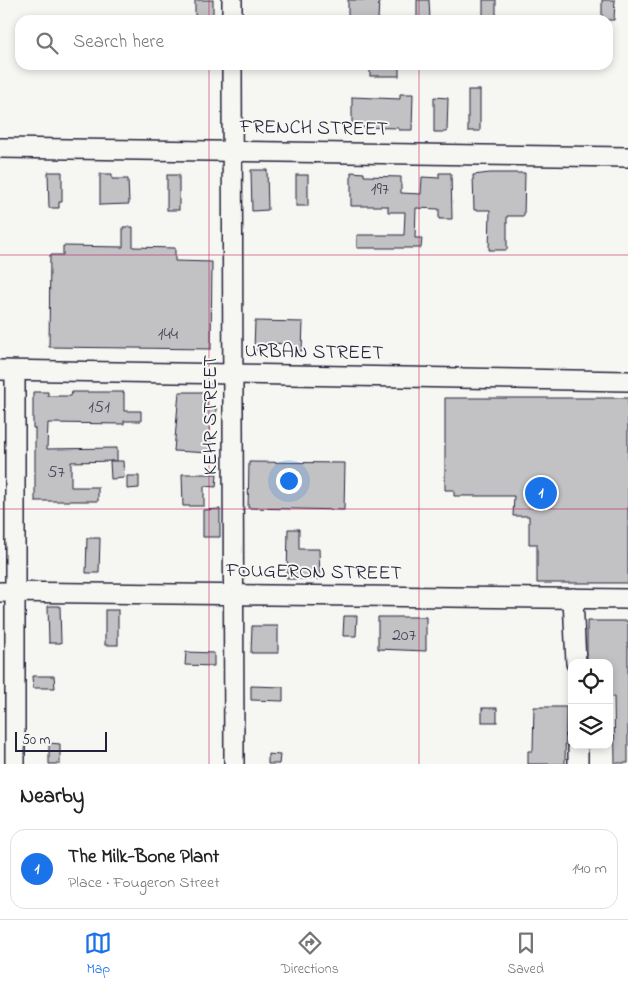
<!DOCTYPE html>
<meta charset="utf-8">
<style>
:root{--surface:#fff;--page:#f6f6f6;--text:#222;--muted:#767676;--line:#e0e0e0;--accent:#1a73e8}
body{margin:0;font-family:"Indie Flower",sans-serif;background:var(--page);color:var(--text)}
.controls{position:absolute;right:15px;bottom:15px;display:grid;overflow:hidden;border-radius:10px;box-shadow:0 2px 8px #0003}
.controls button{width:45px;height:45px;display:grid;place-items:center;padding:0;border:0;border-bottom:1px solid var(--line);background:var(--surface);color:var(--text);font:25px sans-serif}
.scale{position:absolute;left:15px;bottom:12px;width:92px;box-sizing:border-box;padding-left:5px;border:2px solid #22223b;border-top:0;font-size:14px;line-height:18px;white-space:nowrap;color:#22223b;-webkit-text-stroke:4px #f6f6f2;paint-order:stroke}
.you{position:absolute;left:288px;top:480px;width:18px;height:18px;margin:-12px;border:4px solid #fff;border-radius:50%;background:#1a73e8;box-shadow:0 0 0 8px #1a73e833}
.badge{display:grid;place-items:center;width:32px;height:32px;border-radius:50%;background:var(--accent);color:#fff;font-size:16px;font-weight:700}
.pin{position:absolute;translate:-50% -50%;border:2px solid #fff;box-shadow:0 1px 5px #0006}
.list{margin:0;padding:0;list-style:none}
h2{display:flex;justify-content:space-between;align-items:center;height:65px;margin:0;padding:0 20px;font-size:21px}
h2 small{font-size:16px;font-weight:400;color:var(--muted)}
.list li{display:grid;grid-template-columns:32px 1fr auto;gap:15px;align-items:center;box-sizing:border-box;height:80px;margin:0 10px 10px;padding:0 10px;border:1px solid var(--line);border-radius:15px}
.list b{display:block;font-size:19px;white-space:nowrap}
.list p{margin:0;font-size:16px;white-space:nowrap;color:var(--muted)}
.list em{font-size:16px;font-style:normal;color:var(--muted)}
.icon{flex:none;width:28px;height:28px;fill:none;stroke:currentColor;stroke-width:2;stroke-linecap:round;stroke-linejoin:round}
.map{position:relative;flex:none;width:628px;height:764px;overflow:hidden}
.search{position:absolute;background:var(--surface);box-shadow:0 2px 8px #0003;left:15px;right:15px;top:15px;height:55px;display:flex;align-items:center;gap:12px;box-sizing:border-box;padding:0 18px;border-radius:15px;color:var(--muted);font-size:19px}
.sheet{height:155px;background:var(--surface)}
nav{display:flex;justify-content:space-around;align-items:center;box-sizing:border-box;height:70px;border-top:1px solid var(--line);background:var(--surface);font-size:14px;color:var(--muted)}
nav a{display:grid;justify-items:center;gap:2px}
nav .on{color:var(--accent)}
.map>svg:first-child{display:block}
.building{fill:#c2c2c4;stroke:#22223b}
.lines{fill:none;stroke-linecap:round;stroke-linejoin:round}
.minor-casing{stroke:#22223b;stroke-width:22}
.minor{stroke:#f6f6f2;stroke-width:19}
.grid{fill:none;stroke:#c2185b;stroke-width:1;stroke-opacity:0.55}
.labels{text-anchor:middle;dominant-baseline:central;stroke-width:4;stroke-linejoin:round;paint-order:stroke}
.number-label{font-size:18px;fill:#4a4a5d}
.street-label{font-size:20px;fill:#22223b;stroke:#f6f6f2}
</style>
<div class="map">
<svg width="628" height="764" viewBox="0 0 628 764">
<rect width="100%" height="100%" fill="#f6f6f2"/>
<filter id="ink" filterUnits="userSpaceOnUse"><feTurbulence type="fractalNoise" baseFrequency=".02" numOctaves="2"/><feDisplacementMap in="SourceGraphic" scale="10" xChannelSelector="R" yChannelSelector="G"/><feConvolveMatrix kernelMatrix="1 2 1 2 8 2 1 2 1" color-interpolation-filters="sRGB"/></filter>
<g filter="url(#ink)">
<g class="building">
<rect x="195" y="0" width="18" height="17"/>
<polygon points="348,0 379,0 378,20 348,20"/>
<polygon points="417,0 429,0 430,20 417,20"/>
<rect x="483" y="0" width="13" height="20"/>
<polygon points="602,0 615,0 614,20 602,20"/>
<rect x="370" y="65" width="29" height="11"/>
<rect x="468" y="90" width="12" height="41"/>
<polygon points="400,94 413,94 412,130 399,130 399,128 352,127 352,97 400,99"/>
<polygon points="434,97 448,98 447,132 434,132"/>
<polygon points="251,170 267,170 268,210 252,211"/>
<polygon points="48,172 62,172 62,202 59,202 59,208 49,208"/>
<polygon points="351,172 364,173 364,176 401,177 401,193 421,194 422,177 439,178 439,173 451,173 452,219 439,219 439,209 416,208 415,238 422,238 421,248 357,248 357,235 404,235 405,212 388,212 388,206 351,206"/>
<polygon points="490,173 525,173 524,216 507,216 507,250 489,250 490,210 474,210 473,175"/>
<polygon points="100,174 112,174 112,179 128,179 129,204 100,205"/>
<rect x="167" y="175" width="12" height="35"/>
<rect x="296" y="175" width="12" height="31"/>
<polygon points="123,227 133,227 133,247 175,248 175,261 212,262 211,349 49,347 50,255 63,255 63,246 123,247"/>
<polygon points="255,321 303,322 302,351 290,350 290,344 268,343 267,350 254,350"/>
<polygon points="33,392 48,392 48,396 71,396 72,392 124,392 124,411 141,411 141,421 124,421 124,424 48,423 47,449 117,448 117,461 71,462 71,487 98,487 98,501 35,501 35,428 33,428"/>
<polygon points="179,392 207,392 207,407 216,407 216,420 210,420 210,453 174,451"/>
<polygon points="445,398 628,398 628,583 537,583 537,544 529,544 529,516 513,516 514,496 454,496 454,490 445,490"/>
<polygon points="110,461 123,461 124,478 111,479"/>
<polygon points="249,462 345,463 344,510 248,508"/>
<polygon points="182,474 217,474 216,487 204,486 204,506 183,506"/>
<polygon points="127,476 139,476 139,488 127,489"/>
<polygon points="220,509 220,537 203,537 203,510"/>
<polygon points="288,529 299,529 299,549 319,549 320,579 287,579"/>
<polygon points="87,538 100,538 99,573 86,573"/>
<polygon points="48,606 60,606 61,643 49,643"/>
<rect x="105" y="610" width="13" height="35"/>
<polygon points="344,616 357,616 356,636 343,636"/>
<polygon points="378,617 426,617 426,651 378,649"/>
<polygon points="587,621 628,621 628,763 615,763 614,697 609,697 609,663 587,663"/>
<polygon points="252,626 278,626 278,653 251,653"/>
<polygon points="186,652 214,653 214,666 185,665"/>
<polygon points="32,676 54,676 55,688 33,688"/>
<polygon points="251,686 283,687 283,701 251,700"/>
<polygon points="534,707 566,707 565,764 528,764 528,751 533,751"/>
<rect x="482" y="708" width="15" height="14"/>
<polygon points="49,743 60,744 60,764 49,764"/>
<polygon points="268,754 280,755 279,764 268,764"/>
</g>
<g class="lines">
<g class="minor-casing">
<g id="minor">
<polyline points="232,0 232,20"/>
<polyline points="232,65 234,764"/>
<polyline points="0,148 628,157"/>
<polyline points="0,370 628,381"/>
<polyline points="15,371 15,764"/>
<polyline points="0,592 628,599"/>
<polyline points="573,598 576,663"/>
<polyline points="578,764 578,745"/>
</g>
</g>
<use href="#minor" class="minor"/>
</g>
</g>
<path class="grid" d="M209,0v20M419,0v20M209,65v699M419,65v699M0,255h628M0,509h628"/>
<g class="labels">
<g class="number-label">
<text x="380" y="190">197</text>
<text x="168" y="335">144</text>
<text x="99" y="408">151</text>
<text x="56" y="473">57</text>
<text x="404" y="636">207</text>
</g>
<g class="street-label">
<text transform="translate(314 129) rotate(1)">FRENCH STREET</text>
<text transform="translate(314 353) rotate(1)">URBAN STREET</text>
<text transform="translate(211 415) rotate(-90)">KEHR STREET</text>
<text transform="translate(314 573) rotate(1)">FOUGERON STREET</text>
</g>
</g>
</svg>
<div class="controls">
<button><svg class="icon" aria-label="locate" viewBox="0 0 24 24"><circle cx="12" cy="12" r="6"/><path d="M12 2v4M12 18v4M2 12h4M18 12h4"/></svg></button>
<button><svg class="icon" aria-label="layers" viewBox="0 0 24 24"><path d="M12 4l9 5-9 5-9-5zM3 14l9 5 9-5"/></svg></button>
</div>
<div class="scale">50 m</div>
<div class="you"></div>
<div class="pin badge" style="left:541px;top:493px">1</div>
<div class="search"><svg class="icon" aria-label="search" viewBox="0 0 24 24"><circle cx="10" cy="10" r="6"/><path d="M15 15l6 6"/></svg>Search here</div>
</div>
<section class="sheet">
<h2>Nearby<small></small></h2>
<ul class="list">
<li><span class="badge">1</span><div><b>The Milk-Bone Plant</b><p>Place · Fougeron Street</p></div><em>140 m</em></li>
</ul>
</section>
<nav>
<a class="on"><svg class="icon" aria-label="map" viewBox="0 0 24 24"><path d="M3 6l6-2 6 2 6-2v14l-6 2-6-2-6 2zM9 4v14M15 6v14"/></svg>Map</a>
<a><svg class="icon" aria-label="directions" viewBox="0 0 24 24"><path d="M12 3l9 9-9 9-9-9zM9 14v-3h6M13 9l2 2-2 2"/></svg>Directions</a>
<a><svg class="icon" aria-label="saved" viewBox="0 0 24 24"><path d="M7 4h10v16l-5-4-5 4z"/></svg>Saved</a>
</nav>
